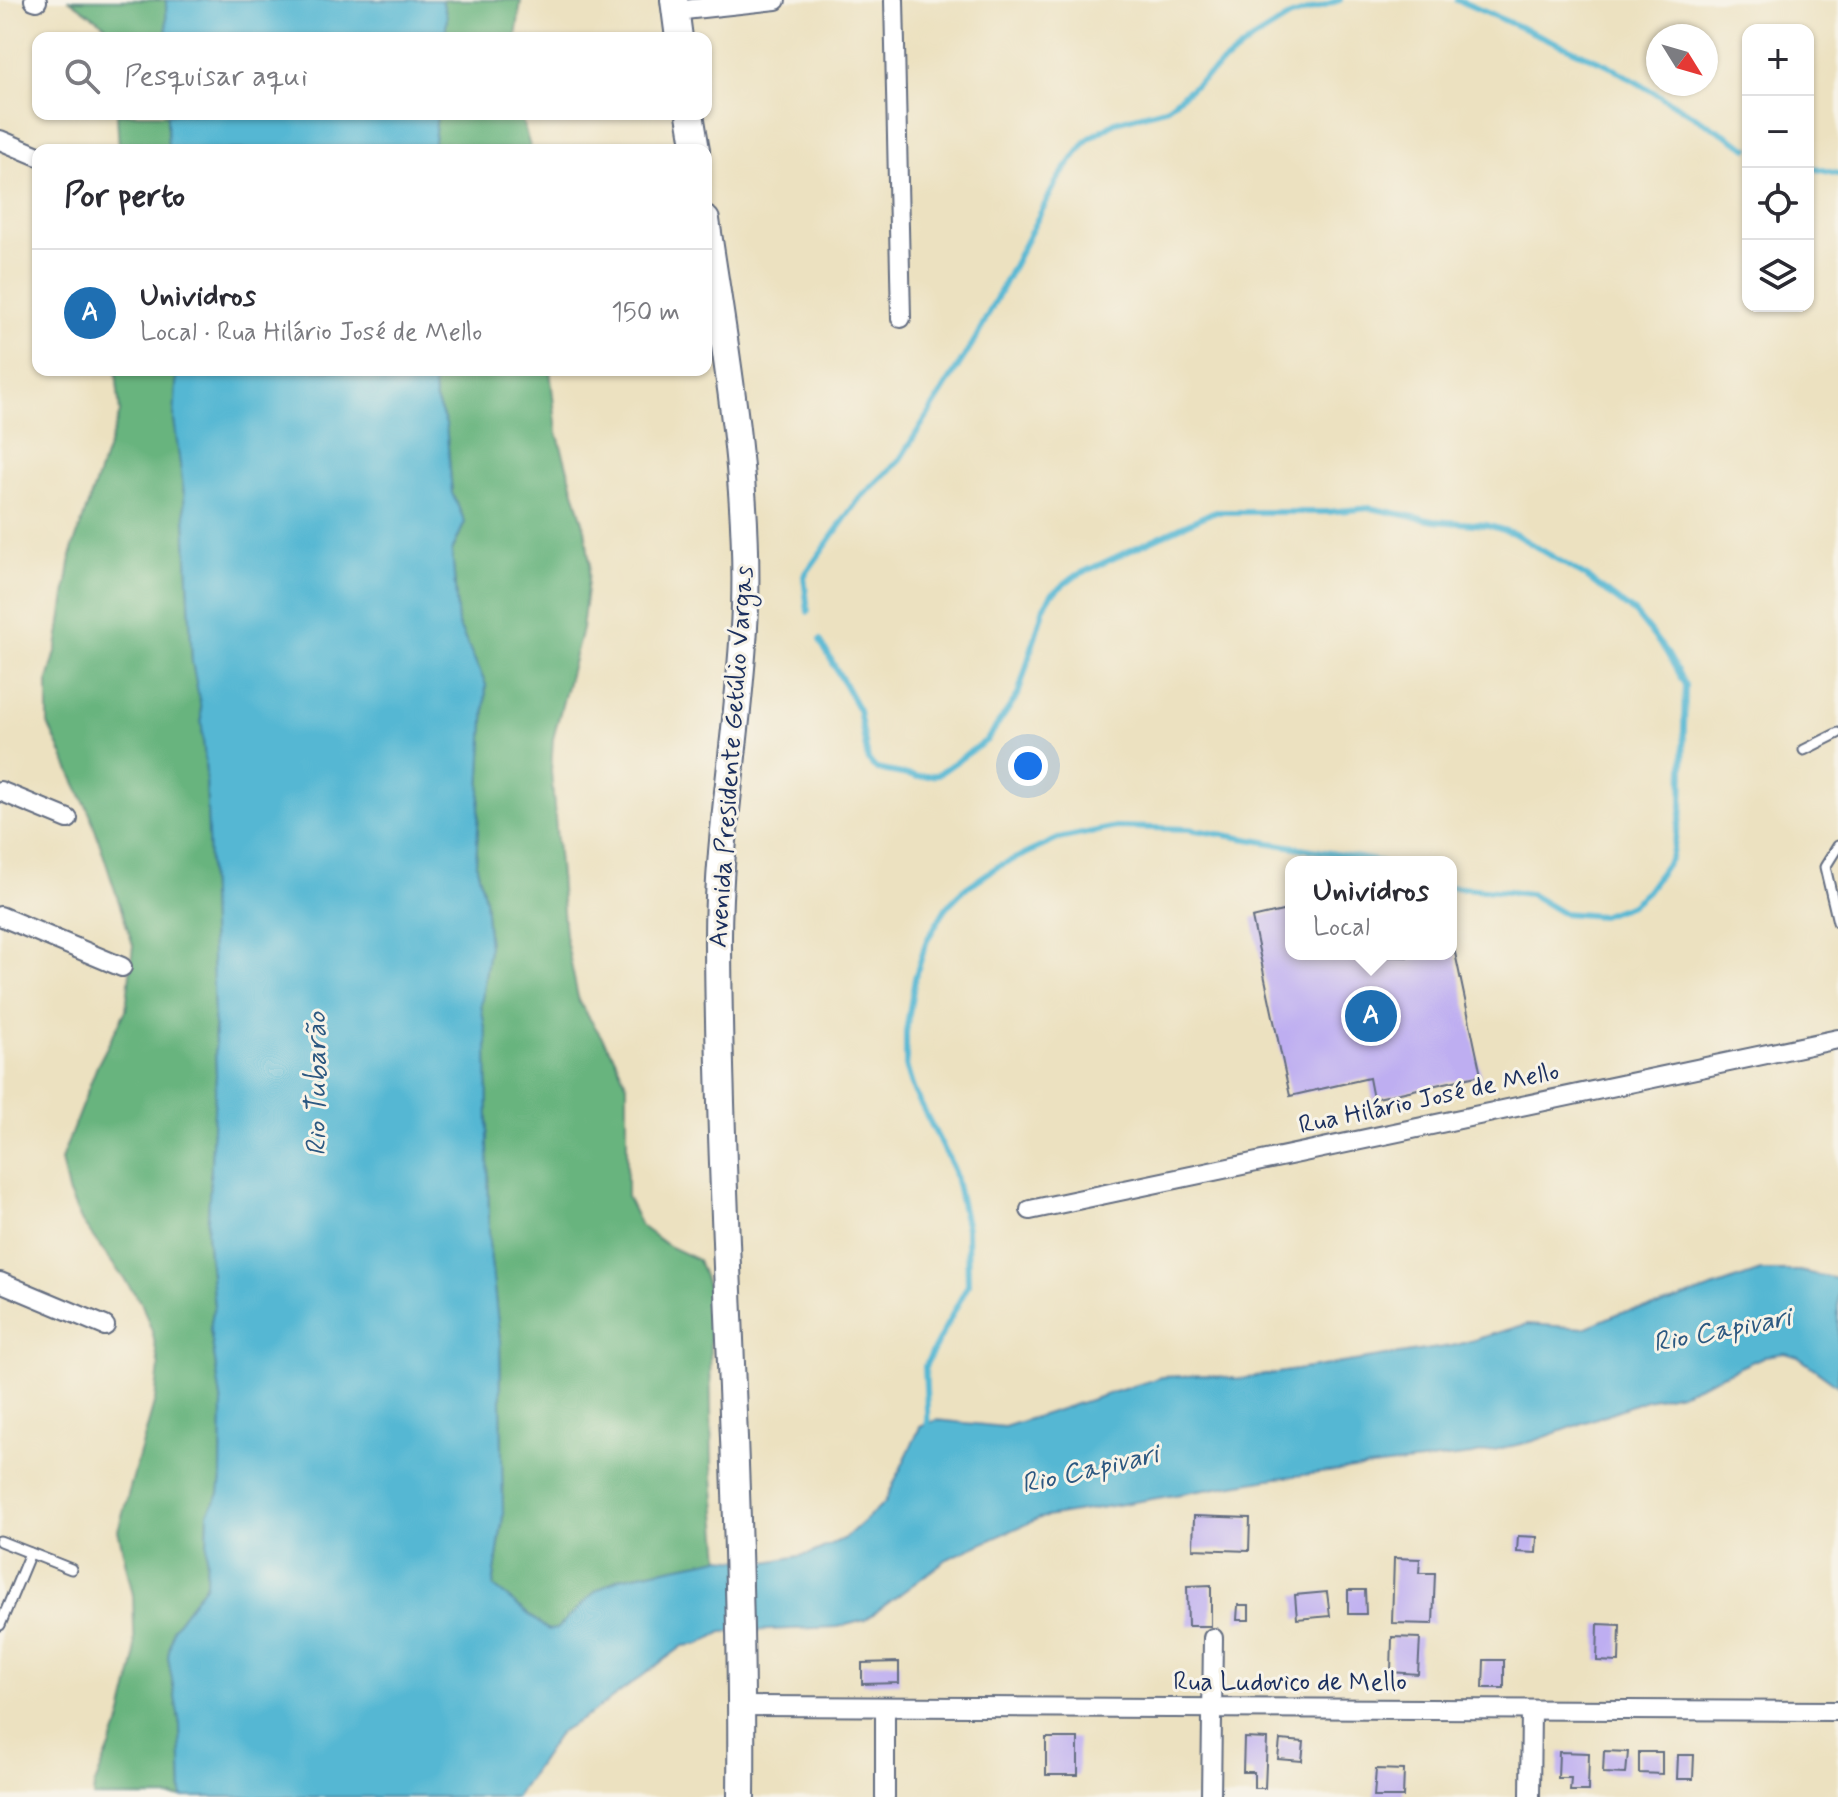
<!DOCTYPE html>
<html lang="pt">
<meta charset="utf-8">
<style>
:root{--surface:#fff;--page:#f2f2f3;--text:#2b2b33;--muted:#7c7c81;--line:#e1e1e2;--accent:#1f6fb2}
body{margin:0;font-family:Mynerve,sans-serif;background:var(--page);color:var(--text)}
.controls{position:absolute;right:24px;top:24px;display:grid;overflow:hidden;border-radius:16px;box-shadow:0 2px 6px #0004}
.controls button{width:72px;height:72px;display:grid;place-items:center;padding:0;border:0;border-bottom:2px solid var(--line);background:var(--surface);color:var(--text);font:40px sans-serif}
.compass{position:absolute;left:1646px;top:24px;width:72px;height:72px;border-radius:50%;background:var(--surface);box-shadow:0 2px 6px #0004;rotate:127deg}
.you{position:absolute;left:1028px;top:766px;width:28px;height:28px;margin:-20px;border:6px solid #fff;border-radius:50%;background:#1a73e8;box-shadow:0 0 0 12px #1a73e833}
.badge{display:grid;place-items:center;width:52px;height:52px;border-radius:50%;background:var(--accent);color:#fff;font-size:26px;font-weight:700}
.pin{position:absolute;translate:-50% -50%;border:4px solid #fff;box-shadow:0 2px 8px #0006}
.popup{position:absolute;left:1285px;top:856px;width:172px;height:104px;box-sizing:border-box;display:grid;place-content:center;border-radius:16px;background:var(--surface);filter:drop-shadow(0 2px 6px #0005);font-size:26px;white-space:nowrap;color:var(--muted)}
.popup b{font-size:30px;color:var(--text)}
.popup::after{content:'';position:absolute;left:50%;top:100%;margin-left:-16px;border:16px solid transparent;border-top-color:var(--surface)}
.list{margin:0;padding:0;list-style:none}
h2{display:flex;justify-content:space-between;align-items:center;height:104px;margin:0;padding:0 32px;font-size:34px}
h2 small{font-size:26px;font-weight:400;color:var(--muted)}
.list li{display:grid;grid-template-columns:52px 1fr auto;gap:24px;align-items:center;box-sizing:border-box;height:128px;padding:0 32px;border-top:2px solid var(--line)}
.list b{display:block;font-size:30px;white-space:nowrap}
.list p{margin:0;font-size:26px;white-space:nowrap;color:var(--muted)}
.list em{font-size:26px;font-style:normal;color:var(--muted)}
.icon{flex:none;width:44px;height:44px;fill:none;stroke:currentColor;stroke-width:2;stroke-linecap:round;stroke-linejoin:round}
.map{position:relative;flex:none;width:1838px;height:1797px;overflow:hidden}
.search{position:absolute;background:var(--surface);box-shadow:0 2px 6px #0004;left:32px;top:32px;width:680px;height:88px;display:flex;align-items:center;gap:20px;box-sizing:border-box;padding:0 28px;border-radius:16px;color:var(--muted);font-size:30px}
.panel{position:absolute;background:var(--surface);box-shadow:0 2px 6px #0004;left:32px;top:144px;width:680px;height:232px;border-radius:16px}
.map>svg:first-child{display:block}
.forest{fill:#67b47e;stroke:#41726e;stroke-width:2}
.water{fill:#55b7d3;stroke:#387398;stroke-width:2}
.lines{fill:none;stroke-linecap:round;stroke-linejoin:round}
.stream{stroke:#55b7d3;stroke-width:6}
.building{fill:#beaef1}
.service-casing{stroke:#646d80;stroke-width:13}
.minor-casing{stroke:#646d80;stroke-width:22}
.secondary-casing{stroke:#646d80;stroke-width:30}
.service{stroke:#fff;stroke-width:9}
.minor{stroke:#fff;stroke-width:18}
.secondary{stroke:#fff;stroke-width:26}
.labels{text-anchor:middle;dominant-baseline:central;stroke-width:6;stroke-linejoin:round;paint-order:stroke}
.street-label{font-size:26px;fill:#1b2f5e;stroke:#f7f3e8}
.water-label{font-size:28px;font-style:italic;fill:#2c5881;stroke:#f7f3e8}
</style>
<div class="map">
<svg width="1838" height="1797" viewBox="0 0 1838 1797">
<rect width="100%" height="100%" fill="#f7f3e8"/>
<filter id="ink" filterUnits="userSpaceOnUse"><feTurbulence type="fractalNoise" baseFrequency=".0125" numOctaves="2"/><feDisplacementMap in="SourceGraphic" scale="16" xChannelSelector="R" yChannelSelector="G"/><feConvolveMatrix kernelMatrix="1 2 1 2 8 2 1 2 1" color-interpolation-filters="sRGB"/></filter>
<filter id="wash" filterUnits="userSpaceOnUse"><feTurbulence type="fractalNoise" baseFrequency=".006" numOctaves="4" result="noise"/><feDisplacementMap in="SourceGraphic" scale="32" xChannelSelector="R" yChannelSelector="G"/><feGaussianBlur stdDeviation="1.8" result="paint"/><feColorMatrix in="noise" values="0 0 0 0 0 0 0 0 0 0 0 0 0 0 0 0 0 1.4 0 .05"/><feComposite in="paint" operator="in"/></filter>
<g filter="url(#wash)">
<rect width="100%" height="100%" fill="#ece1c0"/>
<g class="forest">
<polygon points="70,0 166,0 167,38 109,38 105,25"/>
<polygon points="442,0 521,0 516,38 445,38 447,17"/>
<polygon points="117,114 167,114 168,150 119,150"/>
<polygon points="437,114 520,114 531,150 433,150"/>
<polygon points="116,370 177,370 174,419 184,494 192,662 200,703 206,773 216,1075 207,1233 214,1306 210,1329 222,1405 221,1478 219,1494 208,1513 206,1584 173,1628 168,1657 180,1725 182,1797 93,1797 94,1786 120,1723 135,1661 133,1595 118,1530 155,1400 159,1367 153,1334 141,1302 82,1222 68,1192 61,1160 97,1066 126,1010 133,945 90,814 48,724 48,680 57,648 72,550 120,413"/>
<polygon points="433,370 550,370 557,432 585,529 590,564 582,629 553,739 551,771 565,935 579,1002 614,1056 627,1085 627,1197 641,1226 668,1246 698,1260 709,1290 712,1466 720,1558 620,1578 596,1591 557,1629 548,1630 493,1587 503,1516 500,1341 489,1243 487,1040 481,1005 489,949 485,899 476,863 486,685 458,624 452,551 465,522 452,493 446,424 435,398"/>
</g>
<g class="water">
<polygon points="166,0 442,0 447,17 445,38 167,38"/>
<polygon points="167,114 437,114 433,150 168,150"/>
<polygon points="177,370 433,370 435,398 446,424 452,493 465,522 452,551 458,624 486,685 476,863 485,899 489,949 481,1005 487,1040 489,1243 500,1341 503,1516 493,1586 548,1630 557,1629 596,1591 620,1578 720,1558 767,1562 810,1554 845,1538 885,1502 920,1427 936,1420 1004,1427 1162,1377 1206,1375 1239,1379 1457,1345 1527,1324 1584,1328 1622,1312 1660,1306 1761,1271 1799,1271 1838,1279 1838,1386 1798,1357 1785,1353 1765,1356 1681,1393 1646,1400 1534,1441 1472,1455 1269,1479 1040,1518 947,1559 865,1620 838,1627 722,1632 700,1644 683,1646 592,1713 560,1732 516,1797 182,1797 180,1725 168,1657 173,1628 206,1584 208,1513 219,1494 221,1478 222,1405 210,1329 214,1306 207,1233 216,1075 206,773 200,703 192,662 184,494 174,419"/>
</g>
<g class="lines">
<g class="stream">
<polyline points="1457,0 1606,64 1748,148"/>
<polyline points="1808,167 1838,174"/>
<polyline points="808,612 804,576 858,500 899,461 976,338 1058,179 1087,140 1115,122 1165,109 1252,40 1289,17 1340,0"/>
<polyline points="820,640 859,710 868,760 876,769 918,777 937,775 987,740 1018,695 1044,607 1052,594 1073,577 1213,512 1327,512 1370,508 1434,521 1487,525 1513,533 1585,576 1635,613 1667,653 1685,685 1682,809 1671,858 1647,891 1631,905 1601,916 1562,913 1530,894 1451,887"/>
<polyline points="928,1432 925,1366 968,1285 967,1229 953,1167 913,1089 906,1066 906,1032 915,978 927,940 946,908 963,890 997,867 1058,839 1116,827 1189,829 1382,862"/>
</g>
</g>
<g id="blocks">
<g class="building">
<polygon points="1291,909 1291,954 1414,957 1451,954 1454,948 1481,1075 1373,1099 1369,1078 1290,1096 1252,918"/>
<polygon points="1194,1516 1250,1518 1249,1551 1193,1549"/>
<polygon points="1518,1536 1537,1537 1536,1553 1517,1552"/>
<polygon points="1394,1558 1420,1559 1419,1573 1435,1573 1433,1624 1392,1623"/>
<polygon points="1211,1585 1211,1626 1188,1626 1187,1586"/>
<polygon points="1348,1590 1365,1590 1366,1614 1348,1614"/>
<polygon points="1327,1592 1330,1616 1297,1619 1295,1595"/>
<polygon points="1238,1605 1249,1605 1249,1620 1237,1620"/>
<polygon points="1598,1624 1620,1625 1619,1662 1597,1661"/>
<polygon points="1392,1637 1420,1638 1418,1674 1391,1672"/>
<polygon points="1484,1660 1504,1660 1504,1688 1483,1688"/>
<polygon points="899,1662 899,1683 862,1684 862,1663"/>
<rect x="1046" y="1738" width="32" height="37"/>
<polygon points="1244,1738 1267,1739 1265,1788 1254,1788 1254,1772 1243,1772"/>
<polygon points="1280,1740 1304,1742 1302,1761 1278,1759"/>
<polygon points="1604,1751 1628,1752 1626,1774 1603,1773"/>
<polygon points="1559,1752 1589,1753 1588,1791 1570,1791 1571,1778 1558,1778"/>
<polygon points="1639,1752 1662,1752 1662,1774 1639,1773"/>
<polygon points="1678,1755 1694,1755 1693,1779 1677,1779"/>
<polygon points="1376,1769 1404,1770 1403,1797 1374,1797"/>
</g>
</g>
</g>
<g filter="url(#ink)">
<use href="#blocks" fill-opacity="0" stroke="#646d80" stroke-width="2"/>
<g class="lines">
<g class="service-casing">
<g id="service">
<polyline points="1804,750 1838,733"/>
<polyline points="1838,846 1825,867 1838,922"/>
<polyline points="0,1541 71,1569"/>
<polyline points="0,1625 30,1553"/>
</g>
</g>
<g class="minor-casing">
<g id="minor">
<polyline points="34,0 37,1"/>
<polyline points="894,0 901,318"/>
<polyline points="675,11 776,0"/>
<polyline points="0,140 38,156"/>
<polyline points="0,791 68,819"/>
<polyline points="0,916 122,967"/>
<polyline points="1030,1210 1838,1039"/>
<polyline points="0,1282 105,1326"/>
<polyline points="742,1706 1838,1711"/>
<polyline points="885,1797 885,1707"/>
<polyline points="1211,1797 1213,1638"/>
<polyline points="1530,1797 1531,1710"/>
</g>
</g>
<g class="secondary-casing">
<g id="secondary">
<polyline points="674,0 679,38"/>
<polyline points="690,114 696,150"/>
<path d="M706,220c19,128 43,257 39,387 -4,114 -28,226 -27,340 2,284 26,566 23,850"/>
</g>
</g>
<use href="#service" class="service"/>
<use href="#minor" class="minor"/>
<use href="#secondary" class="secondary"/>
</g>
</g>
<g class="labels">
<g class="street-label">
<text transform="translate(732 757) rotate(-86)">Avenida Presidente Getúlio Vargas</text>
<text transform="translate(1429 1099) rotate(-12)">Rua Hilário José de Mello</text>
<text x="1290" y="1683">Rua Ludovico de Mello</text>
</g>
<g class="water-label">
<text transform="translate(317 1084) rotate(-90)">Rio Tubarão</text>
<text transform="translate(1722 1331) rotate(-11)">Rio Capivari</text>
<text transform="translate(1090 1470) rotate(-13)">Rio Capivari</text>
</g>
</g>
</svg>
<div class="controls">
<button>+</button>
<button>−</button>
<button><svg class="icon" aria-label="locate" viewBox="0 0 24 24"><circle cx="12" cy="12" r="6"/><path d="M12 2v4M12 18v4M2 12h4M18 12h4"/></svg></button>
<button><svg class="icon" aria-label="layers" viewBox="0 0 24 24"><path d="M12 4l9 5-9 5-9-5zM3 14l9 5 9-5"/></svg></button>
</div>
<svg class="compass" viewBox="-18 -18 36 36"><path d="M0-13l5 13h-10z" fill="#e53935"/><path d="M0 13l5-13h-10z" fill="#7c7c81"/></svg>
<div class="you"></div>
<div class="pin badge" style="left:1371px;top:1016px">A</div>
<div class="popup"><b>Unividros</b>Local</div>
<div class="search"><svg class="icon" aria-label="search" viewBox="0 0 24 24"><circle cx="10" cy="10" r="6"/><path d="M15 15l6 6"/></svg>Pesquisar aqui</div>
<section class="panel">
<h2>Por perto<small></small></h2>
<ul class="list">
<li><span class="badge">A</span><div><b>Unividros</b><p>Local · Rua Hilário José de Mello</p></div><em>150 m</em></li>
</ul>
</section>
</div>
